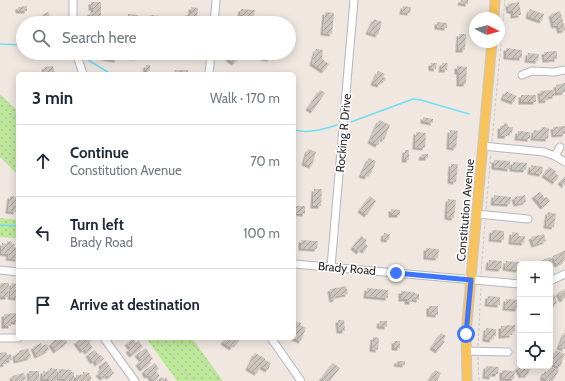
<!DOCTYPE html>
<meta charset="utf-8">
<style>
:root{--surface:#fff;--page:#f6f6f7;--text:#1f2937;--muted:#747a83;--line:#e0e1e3}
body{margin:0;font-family:Cabin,sans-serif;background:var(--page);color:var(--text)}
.controls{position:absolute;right:12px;bottom:12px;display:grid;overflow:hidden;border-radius:6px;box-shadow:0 2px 10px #0003}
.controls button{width:36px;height:36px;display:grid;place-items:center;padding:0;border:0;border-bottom:1px solid var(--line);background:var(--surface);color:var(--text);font:20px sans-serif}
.compass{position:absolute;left:469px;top:12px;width:36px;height:36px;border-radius:50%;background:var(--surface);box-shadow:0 2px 10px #0003;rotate:95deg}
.stop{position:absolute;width:12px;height:12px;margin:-9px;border:3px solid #3d75ff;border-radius:50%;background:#fff}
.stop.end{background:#3d75ff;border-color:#fff;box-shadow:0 1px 4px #0008}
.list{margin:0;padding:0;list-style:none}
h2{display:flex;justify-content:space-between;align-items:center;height:52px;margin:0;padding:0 16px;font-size:17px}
h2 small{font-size:13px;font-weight:400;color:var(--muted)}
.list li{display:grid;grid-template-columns:26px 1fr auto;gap:12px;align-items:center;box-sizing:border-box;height:72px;padding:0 16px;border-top:1px solid var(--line)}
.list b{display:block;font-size:15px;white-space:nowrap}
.list p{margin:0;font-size:13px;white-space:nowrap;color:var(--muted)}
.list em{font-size:13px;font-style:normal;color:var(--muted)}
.icon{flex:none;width:22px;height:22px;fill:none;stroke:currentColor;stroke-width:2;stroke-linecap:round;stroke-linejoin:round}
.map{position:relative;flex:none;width:565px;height:381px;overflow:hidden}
.search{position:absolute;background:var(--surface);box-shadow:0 2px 10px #0003;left:16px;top:16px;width:280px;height:44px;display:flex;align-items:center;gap:10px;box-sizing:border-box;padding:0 14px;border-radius:22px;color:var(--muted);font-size:15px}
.panel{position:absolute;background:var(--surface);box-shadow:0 2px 10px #0003;left:16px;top:72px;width:280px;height:268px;border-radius:6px}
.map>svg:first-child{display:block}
.grass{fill:url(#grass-dots)}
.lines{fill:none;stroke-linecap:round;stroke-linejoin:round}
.stream{stroke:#6fdff5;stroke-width:1.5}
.building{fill:url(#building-hatch);filter:url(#shadow)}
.minor-casing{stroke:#b3b7c1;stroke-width:9}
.major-casing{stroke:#c8c8c8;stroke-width:11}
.path{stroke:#c8c8c8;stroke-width:1;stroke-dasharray:3 2;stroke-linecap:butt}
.minor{stroke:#fff;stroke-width:7}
.major{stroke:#f8c35c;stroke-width:9}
.route{stroke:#3d75ff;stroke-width:5}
.labels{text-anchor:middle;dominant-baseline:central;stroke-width:3;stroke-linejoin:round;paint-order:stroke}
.street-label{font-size:12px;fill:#2d2d2d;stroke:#fff}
</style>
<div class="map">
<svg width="565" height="381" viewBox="0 0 565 381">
<defs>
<pattern id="grass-dots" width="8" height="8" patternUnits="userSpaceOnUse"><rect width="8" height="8" fill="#bde89a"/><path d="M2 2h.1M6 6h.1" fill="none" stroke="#a3c785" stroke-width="1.8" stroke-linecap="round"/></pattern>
<pattern id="building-hatch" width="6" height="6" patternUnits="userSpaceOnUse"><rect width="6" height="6" fill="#cbc5be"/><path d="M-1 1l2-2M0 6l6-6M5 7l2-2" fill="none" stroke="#a5a09b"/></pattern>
<filter id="shadow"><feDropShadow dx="-2.5" dy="2.5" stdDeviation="0" flood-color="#0004"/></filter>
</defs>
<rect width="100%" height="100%" fill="#efe7e0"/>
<g class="grass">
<polygon points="0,94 18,111 18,175 0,157"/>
<polygon points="0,218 18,220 18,238 0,237"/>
<polygon points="146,338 192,338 223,381 177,381"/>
</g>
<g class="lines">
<g class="stream">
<polyline points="0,44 23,45"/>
<polyline points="88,60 111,74"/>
<polyline points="351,122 413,99 421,100 469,114"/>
<path d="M294,130c15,4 29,-1 43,-5"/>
<polyline points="0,225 18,226"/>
</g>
</g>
<g class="building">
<polygon points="461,0 468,0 468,4 460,3"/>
<polygon points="91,2 101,2 101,19 90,19 90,12 93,12 93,8 91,8"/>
<polygon points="519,2 521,15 513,16 513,11 509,11 508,4"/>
<polygon points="27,6 27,11 18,11 18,7"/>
<polygon points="403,6 411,7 410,13 402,12"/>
<polygon points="191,7 198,8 197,20 189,19 190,16 187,16 188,13 191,13"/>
<polygon points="241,9 255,10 254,16 251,16 250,23 242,23 243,15 240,15"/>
<polygon points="530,9 544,14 542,21 528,16"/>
<polygon points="560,11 565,28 565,30 560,31 558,25 554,26 551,14"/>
<polygon points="48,12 54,23 45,23 42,15"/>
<polygon points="325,12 334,13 332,34 323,33"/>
<polygon points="128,14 138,15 137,23 127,23"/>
<polygon points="150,15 161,16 161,22 150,21"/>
<polygon points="374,19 382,22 378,35 368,32"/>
<polygon points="437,22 447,23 447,28 437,27"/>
<polygon points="459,34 466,34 465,50 458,50"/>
<polygon points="506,48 522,50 522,58 506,57"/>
<polygon points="316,49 323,50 322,59 329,64 324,71 312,63"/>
<polygon points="557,51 557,59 545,60 544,52"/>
<polygon points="105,53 117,53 117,60 104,58"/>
<polygon points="128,53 138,53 137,58 128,57"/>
<polygon points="232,53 243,53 244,54 234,63 228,58"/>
<polygon points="263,53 271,53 270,59 263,58"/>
<polygon points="528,53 539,54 538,61 527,60"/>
<polygon points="431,63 437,63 436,69 431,68"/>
<polygon points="442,63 448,63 447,70 441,70"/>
<polygon points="146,65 150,65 150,71 145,71"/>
<polygon points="53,66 55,74 45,74 44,67"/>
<polygon points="457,66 467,67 466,84 459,84 459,72 457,72"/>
<polygon points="175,70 188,70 188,74 174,74"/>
<polygon points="378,71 385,74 383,77 386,78 385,81 382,80 380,85 373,83"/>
<polygon points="565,83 565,92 557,93 556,85"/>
<polygon points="320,90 325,93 313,111 308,108"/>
<polygon points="554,90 555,96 548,97 548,100 541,101 540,91"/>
<polygon points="506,91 517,96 514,102 503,98"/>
<rect x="521" y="95" width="15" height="7"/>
<polygon points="423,117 433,119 433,123 423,121"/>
<polygon points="379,120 390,125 384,140 381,138 378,145 370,141"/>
<polygon points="504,123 508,124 508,127 513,127 512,133 508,133 507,136 500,136 500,126 504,126"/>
<polygon points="565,126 565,134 554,135 553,127"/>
<polygon points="542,127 549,128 548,139 533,138 534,130 541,131"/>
<polygon points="450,130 458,131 456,148 449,147"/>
<polygon points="518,131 530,132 530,139 517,138"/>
<polygon points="416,132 426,133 425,148 415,147"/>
<polygon points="308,149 316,152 312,166 304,163"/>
<polygon points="405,150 409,150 409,160 404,160"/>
<polygon points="422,154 428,154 428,158 421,158"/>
<polygon points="369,158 376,161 371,174 369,173 367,177 361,175"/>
<polygon points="494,160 510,161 510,169 494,167"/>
<polygon points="513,162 527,163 526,170 512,169"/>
<polygon points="451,164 458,164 456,182 450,181"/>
<polygon points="531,165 543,167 542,174 530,172"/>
<polygon points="549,167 556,171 555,173 559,176 555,182 544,175"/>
<polygon points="565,176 565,186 560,182"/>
<polygon points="314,189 322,189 321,206 313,206"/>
<polygon points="540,192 545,198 547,197 550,201 543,207 534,196"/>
<polygon points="494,195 511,197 510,204 493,203"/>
<polygon points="525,195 526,202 516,204 514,197"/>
<polygon points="10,196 18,197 16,212 8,211"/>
<polygon points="370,196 376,201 367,215 360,210"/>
<polygon points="448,199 456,200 454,218 447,217"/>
<polygon points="294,206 305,206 305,214 294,213"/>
<polygon points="391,209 400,210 400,215 391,215"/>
<polygon points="548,212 556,214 554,227 546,226"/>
<polygon points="492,230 504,231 504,240 491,239"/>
<polygon points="512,232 519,233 519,236 525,236 524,243 511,242"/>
<polygon points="384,233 390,234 389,240 383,239"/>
<polygon points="544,234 546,241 534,245 531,237"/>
<polygon points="361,236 367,240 365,243 368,246 365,251 361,249 359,252 353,247"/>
<polygon points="301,240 318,241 317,249 301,248"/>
<polygon points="7,241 12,242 12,244 15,244 14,247 17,248 18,259 8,258 9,254 1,253 2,243 7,244"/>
<polygon points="426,248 439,249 438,258 426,257"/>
<polygon points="565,250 565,257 564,258 565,261 557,265 553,256"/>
<polygon points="550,257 553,266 550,268 550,264 539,264 538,262"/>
<polygon points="489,260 502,261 501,269 488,268"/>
<polygon points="506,261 520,262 519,270 505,268"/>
<polygon points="1,283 9,283 8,297 1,297 0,285"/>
<polygon points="12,283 18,284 18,298 10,297"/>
<polygon points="346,286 348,294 336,296 336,299 332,300 330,289"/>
<polygon points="367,288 388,290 388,298 366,296"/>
<polygon points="565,289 565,298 562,300 558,293"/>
<polygon points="401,291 414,292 414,293 419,294 419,300 412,299 412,302 407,302 407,299 401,299"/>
<polygon points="555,295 557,304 550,305 550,296"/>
<polygon points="488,296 500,297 500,305 487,304"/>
<polygon points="506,299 519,300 518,309 505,308"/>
<polygon points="429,306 438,306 438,315 429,314"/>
<polygon points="17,313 18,322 11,322 11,326 4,326 4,314"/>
<polygon points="338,320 344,320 345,331 339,331"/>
<polygon points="294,321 301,323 300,325 306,328 301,341 294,338 296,331 294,330"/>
<polygon points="380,321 387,321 387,327 379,326"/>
<polygon points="515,325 515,331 512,332 512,335 501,336 501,326"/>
<polygon points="486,328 496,329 496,336 493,336 492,340 485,339"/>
<polygon points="565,331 565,349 559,347"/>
<polygon points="441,333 446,336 443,340 445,341 438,351 432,347"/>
<polygon points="373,337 379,338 378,350 372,349"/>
<polygon points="57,338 65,338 67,343 56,351 51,344"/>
<polygon points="83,338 89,338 91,341 89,342 93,348 87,352 85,349 83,351 76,342"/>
<polygon points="226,338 241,338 236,345 234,344 232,348 223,342"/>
<polygon points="133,339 136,343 139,341 143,347 132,355 128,350 131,348 127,343"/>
<rect x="394" y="341" width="6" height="7"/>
<polygon points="41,343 42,346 47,344 49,350 37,356 33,347"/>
<polygon points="28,348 31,357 16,361 15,354 20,353 19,351"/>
<polygon points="146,348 153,359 150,361 151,363 142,369 138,363 142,360 137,354"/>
<polygon points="95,350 100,356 101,355 104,359 97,364 95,360 93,362 88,354"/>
<polygon points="556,350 565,354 560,367 550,363"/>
<polygon points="6,352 7,355 11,354 12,360 6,361 6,364 0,365 0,353"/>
<polygon points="255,353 265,358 265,360 271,363 268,370 261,366 257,373 248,368"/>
<polygon points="106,361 114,373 109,377 107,375 102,378 98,373 101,372 100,370 102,368 101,364"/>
<polygon points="397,361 405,361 405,365 396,364"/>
<polygon points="155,363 159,369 156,371 160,376 154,381 149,375 147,376 144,371"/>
<polygon points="333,363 340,368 330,381 325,381 321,379"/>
<polygon points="486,366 499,367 498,374 492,374 492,377 485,376"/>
<polygon points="520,366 532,366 533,367 528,371 529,373 526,376 525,374 522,376 517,368"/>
<polygon points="551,367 559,370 553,381 549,381 542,377 545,371 548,373"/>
<polygon points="50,368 57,369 56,381 49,381 49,379 42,379 43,371 50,372"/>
<polygon points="59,369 72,370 71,372 74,372 74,381 65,381 65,379 58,378"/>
<polygon points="435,370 441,373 437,381 429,381"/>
<polygon points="502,370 515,371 514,379 502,378"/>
<polygon points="29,371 39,371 39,381 30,380"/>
<polygon points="83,372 90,373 89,375 91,376 91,381 76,381 76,375 83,375"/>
<polygon points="24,373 26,380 13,381 12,376"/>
<polygon points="162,377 163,379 166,377 168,381 156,381"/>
</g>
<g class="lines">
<g class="minor-casing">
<g id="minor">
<polyline points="73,0 73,23"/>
<polyline points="214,23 216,0"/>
<polyline points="76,53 83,74"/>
<polyline points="209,74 211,53"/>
<polyline points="522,75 532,71 554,72 565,70"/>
<polyline points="483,146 544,152 555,156 565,162"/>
<polyline points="555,156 560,147"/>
<polyline points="477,214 528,219"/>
<polyline points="294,264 520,284"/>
<polyline points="331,267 354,0"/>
<polyline points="0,270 18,272"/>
<polyline points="550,281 565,274"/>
<polyline points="0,338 18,338"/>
<polyline points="104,338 135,381"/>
<polyline points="271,338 301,381"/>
<polyline points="466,351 508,352"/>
</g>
</g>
<g class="major-casing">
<g id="major">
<polyline points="494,18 495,0"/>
<polyline points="467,381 466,334 492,42"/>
</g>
</g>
<g class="path">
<polyline points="0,97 18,117"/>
<polyline points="0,122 8,118 16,116"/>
<polyline points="492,141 505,0"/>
<polyline points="0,145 18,165"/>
<polyline points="0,156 18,174"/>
<polyline points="486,209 491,154"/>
<polyline points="481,274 485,222"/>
<polyline points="159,338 193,381"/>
<polyline points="189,338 219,381"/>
<polyline points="478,346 481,287"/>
<polyline points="478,357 479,381"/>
</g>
<use href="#minor" class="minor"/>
<use href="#major" class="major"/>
</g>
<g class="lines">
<polyline class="route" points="396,273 471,280 466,334"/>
</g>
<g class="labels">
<g class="street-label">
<text transform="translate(343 133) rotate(-85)">Rocking R Drive</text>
<text transform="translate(465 210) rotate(-85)">Constitution Avenue</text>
<text transform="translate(347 268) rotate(5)">Brady Road</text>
</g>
</g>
</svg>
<div class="controls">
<button>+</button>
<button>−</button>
<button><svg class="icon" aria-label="locate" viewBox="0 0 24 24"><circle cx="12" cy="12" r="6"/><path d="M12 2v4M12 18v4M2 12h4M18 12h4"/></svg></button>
</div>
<svg class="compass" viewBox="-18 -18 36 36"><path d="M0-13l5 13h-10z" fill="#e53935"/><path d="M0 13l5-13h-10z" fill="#747a83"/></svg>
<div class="stop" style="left:466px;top:334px"></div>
<div class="stop end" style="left:396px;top:273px"></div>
<div class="search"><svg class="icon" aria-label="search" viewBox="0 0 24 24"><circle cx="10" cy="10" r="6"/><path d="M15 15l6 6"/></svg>Search here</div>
<section class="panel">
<h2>3 min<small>Walk · 170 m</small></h2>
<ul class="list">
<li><svg class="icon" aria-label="ahead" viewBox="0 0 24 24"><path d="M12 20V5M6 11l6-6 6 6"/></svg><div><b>Continue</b><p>Constitution Avenue</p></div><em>70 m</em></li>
<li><svg class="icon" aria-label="left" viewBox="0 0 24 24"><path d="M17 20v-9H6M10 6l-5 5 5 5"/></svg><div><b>Turn left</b><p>Brady Road</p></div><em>100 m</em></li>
<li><svg class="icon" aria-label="arrive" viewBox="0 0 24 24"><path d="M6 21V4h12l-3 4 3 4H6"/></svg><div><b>Arrive at destination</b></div></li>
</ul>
</section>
</div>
